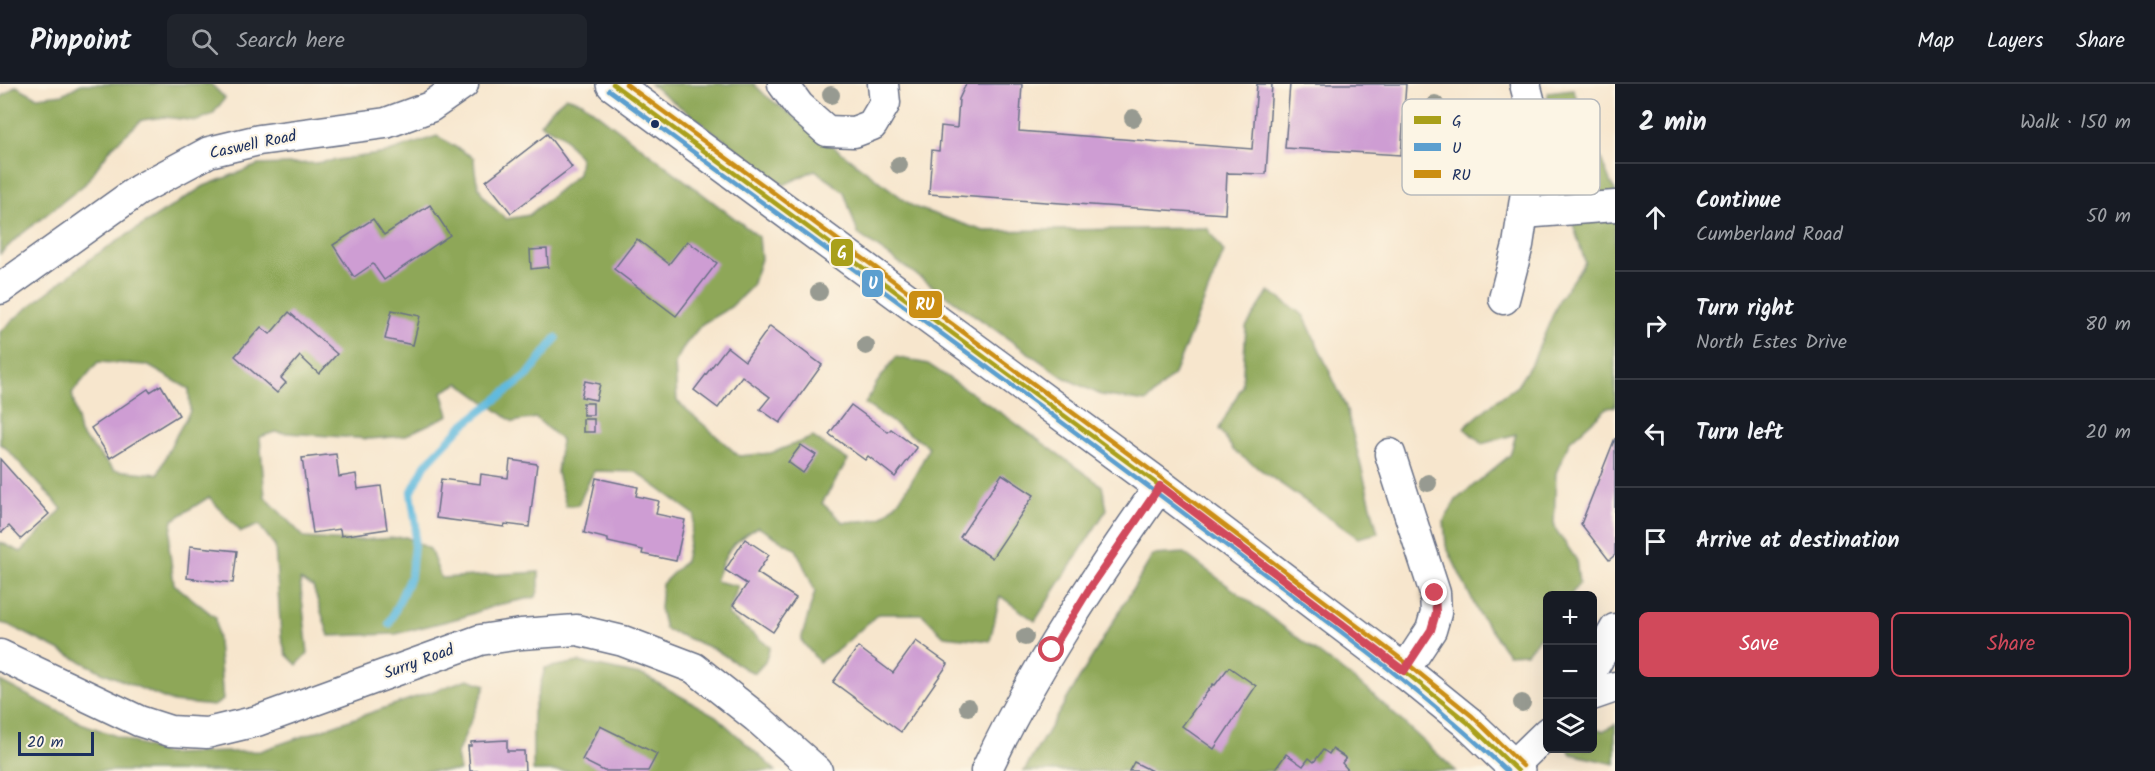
<!DOCTYPE html>
<meta charset="utf-8">
<style>
:root{--surface:#171b24;--page:#20242c;--text:#f1f3f6;--muted:#9ea1a6;--line:#363941;--accent:#d1495b}
body{margin:0;font-family:Kalam,sans-serif;background:var(--page);color:var(--text)}
.controls{position:absolute;right:18px;bottom:18px;display:grid;overflow:hidden;border-radius:9px;box-shadow:0 6px 24px #0002}
.controls button{width:54px;height:54px;display:grid;place-items:center;padding:0;border:0;border-bottom:2px solid var(--line);background:var(--surface);color:var(--text);font:30px sans-serif}
.scale{position:absolute;left:18px;bottom:15px;width:76px;box-sizing:border-box;padding-left:6px;border:3px solid #1b2f5e;border-top:0;font-size:16px;line-height:21px;white-space:nowrap;color:#1b2f5e;-webkit-text-stroke:4px #fcf5e5;paint-order:stroke}
.stop{position:absolute;width:18px;height:18px;margin:-14px;border:4px solid #d1495b;border-radius:50%;background:#fff}
.stop.end{background:#d1495b;border-color:#fff;box-shadow:0 2px 6px #0008}
.list{margin:0;padding:0;list-style:none}
h2{display:flex;justify-content:space-between;align-items:center;height:78px;margin:0;padding:0 24px;font-size:26px}
h2 small{font-size:20px;font-weight:400;color:var(--muted)}
.list li{display:grid;grid-template-columns:39px 1fr auto;gap:18px;align-items:center;box-sizing:border-box;height:108px;padding:0 24px;border-top:2px solid var(--line)}
.list b{display:block;font-size:22px;white-space:nowrap}
.list p{margin:0;font-size:20px;white-space:nowrap;color:var(--muted)}
.list em{font-size:20px;font-style:normal;color:var(--muted)}
.actions{display:flex;gap:12px;padding:18px 24px}
.actions a{flex:1;padding:14px 0;border:2px solid var(--accent);border-radius:9px;text-align:center;font-size:21px;color:var(--accent)}
.actions .main{background:var(--accent);color:#fff}
.icon{flex:none;width:33px;height:33px;fill:none;stroke:currentColor;stroke-width:2;stroke-linecap:round;stroke-linejoin:round}
.map{position:relative;flex:none;width:1615px;height:687px;overflow:hidden}
header{display:flex;align-items:center;gap:36px;box-sizing:border-box;height:84px;padding:0 30px;background:var(--surface);border-bottom:2px solid var(--line)}
header strong{font-size:28px}
nav{display:flex;gap:33px;margin-inline-start:auto;font-size:21px}
.search{width:420px;height:54px;background:var(--page);display:flex;align-items:center;gap:15px;box-sizing:border-box;padding:0 21px;border-radius:9px;color:var(--muted);font-size:22px}
main{display:flex}
aside{flex:1;background:var(--surface)}
.map>svg:first-child{display:block}
.forest{fill:#8ea759;stroke:#546b5c;stroke-width:1.5;fill-rule:evenodd}
.lines{fill:none;stroke-linecap:round;stroke-linejoin:round}
.stream{stroke:#60bade;stroke-width:8}
.building{fill:#ce9dd3}
.minor-casing{stroke:#686f85;stroke-width:33}
.major-casing{stroke:#686f85;stroke-width:36}
.minor{stroke:#fff;stroke-width:30}
.major{stroke:#fff;stroke-width:33}
.bus-1-casing{stroke:#fcf5e5;stroke-width:9}
.bus-2-casing{stroke:#fcf5e5;stroke-width:9}
.bus-3-casing{stroke:#fcf5e5;stroke-width:9}
.bus-1{stroke:#a9a01a;stroke-width:4.5}
.bus-2{stroke:#5c9fcf;stroke-width:4.5}
.bus-3{stroke:#cb8e13;stroke-width:4.5}
.tree{fill:#979a91}
.route{stroke:#d1495b;stroke-width:8}
.bus-dot{fill:#1b2f5e;stroke:#fcf5e5;stroke-width:2}
.labels{text-anchor:middle;dominant-baseline:central;stroke-width:4.5;stroke-linejoin:round;paint-order:stroke}
.street-label{font-size:16px;fill:#1b2f5e;stroke:#fcf5e5}
.key{fill:#fcf5e5;stroke:#b8babc;stroke-width:1.5}
.key-label{font-size:16px;fill:#1b2f5e}
.line-badge{stroke:#fcf5e5;stroke-width:2}
.badge-label{font-size:16px;text-anchor:middle;font-weight:bold;fill:#fff}
</style>
<header>
<strong>Pinpoint</strong>
<div class="search"><svg class="icon" aria-label="search" viewBox="0 0 24 24"><circle cx="10" cy="10" r="6"/><path d="M15 15l6 6"/></svg>Search here</div>
<nav><a>Map</a><a>Layers</a><a>Share</a></nav>
</header>
<main>
<div class="map">
<svg width="1615" height="687" viewBox="0 0 1615 687">
<rect width="100%" height="100%" fill="#fcf5e5"/>
<filter id="ink" filterUnits="userSpaceOnUse"><feTurbulence type="fractalNoise" baseFrequency=".0167" numOctaves="2"/><feDisplacementMap in="SourceGraphic" scale="12" xChannelSelector="R" yChannelSelector="G"/><feConvolveMatrix kernelMatrix="1 2 1 2 8 2 1 2 1" color-interpolation-filters="sRGB"/></filter>
<filter id="wash" filterUnits="userSpaceOnUse"><feTurbulence type="fractalNoise" baseFrequency=".008" numOctaves="4" result="noise"/><feDisplacementMap in="SourceGraphic" scale="24" xChannelSelector="R" yChannelSelector="G"/><feGaussianBlur stdDeviation="1.35" result="paint"/><feColorMatrix in="noise" values="0 0 0 0 0 0 0 0 0 0 0 0 0 0 0 0 0 1.4 0 .05"/><feComposite in="paint" operator="in"/></filter>
<g filter="url(#wash)">
<rect width="100%" height="100%" fill="#f7e6cd"/>
<g class="forest">
<polygon points="81,0 211,0 225,14 213,30 197,37 164,33 142,36 112,63 85,100 18,153 0,170 0,14 16,2 37,13 63,10"/>
<polygon points="650,0 754,0 765,11 914,123 984,147 1207,144 1224,168 1174,290 1146,318 1101,311 1063,293 858,150 844,108 815,86 784,101"/>
<polygon points="1573,5 1611,100 1615,106 1615,323 1607,324 1570,357 1556,389 1554,443 1576,475 1579,499 1571,511 1548,512 1547,544 1527,569 1508,570 1479,530 1446,462 1444,437 1456,416 1510,371 1516,350 1482,360 1464,344 1494,318 1517,302 1533,277 1560,214 1585,178 1555,83 1546,33 1548,8"/>
<path d="M566,13l16,5 177,135 2,22 -9,27 -21,21 -29,17 -17,21 -10,18 2,38 62,55 32,-3 42,-16 35,23 -26,43 21,19c10,-1 28,0 38,-5 21,-13 38,-48 48,-70l-64,-43 11,-20 20,-27 32,7 79,53 95,69 5,23 -72,112 -35,-25 -10,45 -46,-5 -22,-22h-44l-39,35 -20,13 -18,-22 14,-49 -19,-42 -38,-22c-29,18 -31,22 -43,54l23,5 -10,29 42,32 -5,15 -10,11 -10,-4 -29,-19 -51,-21 -5,-20 2,-25 23,-23 10,-46 -59,-43 -42,-1 -16,34 -12,1 -9,-33 4,-33 -25,-22 -23,4 -54,-39 -17,9 7,23 -45,21 -34,3 -95,-7 -15,5 5,60 40,41 44,3 57,-4 24,12 11,29 98,-6v15l-3,10 -39,8 -34,12 -67,17 -67,2 -16,-49 -13,-7 8,73 -11,12 -11,-11 -5,-18 -6,-90 -16,-21 -18,7 -32,-35 -36,23 -4,26 5,38 42,34 7,82 -9,6 -41,-4 -71,-30 -93,-47 -9,-2v-81l21,10 41,-43 -57,-62 -5,-3v-112l20,-18 74,-58 110,-70 54,-21 57,-2 71,-10 51,-17 37,22c1,33 9,40 32,61l23,-4 49,-41 2,-16 -18,-23 -22,-11 9,-12zM98,278l49,3 42,24 1,22 -17,30 -15,33 -44,-4 -34,-36 -8,-41z"/>
<polygon points="1269,207 1304,232 1346,323 1378,449 1358,454 1234,367 1219,345 1242,302 1246,243"/>
<polygon points="1184,469 1368,606 1456,687 1024,687 1153,471"/>
<polygon points="579,578 645,592 716,632 776,687 533,687 533,628 545,584"/>
<polygon points="468,595 486,601 457,670 460,687 0,687 0,597 81,639 165,670 260,667"/>
<polygon points="1615,640 1615,680 1571,670 1568,665 1592,664 1593,645 1603,647"/>
</g>
<g class="lines">
<polyline class="stream" points="389,540 411,491 416,441 411,409 425,381 462,342 528,291 556,254"/>
</g>
<g id="blocks">
<g class="building">
<polygon points="966,0 1022,0 1019,47 1252,65 1257,0 1272,0 1266,90 1227,89 1225,130 929,110 932,66 939,67 941,42 957,44 959,15"/>
<polygon points="1290,0 1406,0 1401,71 1285,64"/>
<polygon points="547,50 572,83 511,129 486,97"/>
<polygon points="430,121 450,151 384,196 373,180 354,193 333,161 373,135 384,151"/>
<polygon points="637,155 669,180 687,157 717,179 676,232 614,185"/>
<polygon points="547,165 548,183 531,185 530,166"/>
<polygon points="392,226 420,232 413,261 385,255"/>
<polygon points="289,228 337,270 319,290 300,272 281,294 286,299 277,309 235,272 261,243 270,250"/>
<polygon points="770,242 822,281 780,339 760,325 770,313 742,292 718,324 694,306 727,263 745,277"/>
<polygon points="585,297 600,300 596,316 581,313"/>
<polygon points="161,301 179,331 110,374 91,344 148,305 150,308"/>
<rect x="583" y="319" width="10" height="12"/>
<polygon points="851,321 888,348 891,345 917,364 895,393 868,372 865,376 829,350"/>
<rect x="583" y="335" width="11" height="13"/>
<polygon points="1615,354 1615,471 1609,476 1581,440"/>
<polygon points="801,361 816,371 803,389 788,378"/>
<polygon points="336,370 339,393 356,390 358,405 381,402 387,445 341,452 340,445 313,449 302,374"/>
<polygon points="0,375 49,430 21,455 9,442 2,448 0,447"/>
<polygon points="510,376 537,380 529,443 505,440 504,443 436,434 441,395 480,400 481,390 508,394"/>
<polygon points="1002,390 1034,411 992,474 960,453"/>
<polygon points="596,394 638,403 636,412 659,417 656,430 685,436 676,477 642,470 643,466 608,458 608,455 584,449"/>
<polygon points="745,455 769,471 757,489 796,514 773,548 733,521 747,500 725,486"/>
<polygon points="190,462 237,467 233,499 187,494"/>
<polygon points="916,557 948,580 901,648 833,598 858,563 893,589"/>
<polygon points="1229,583 1256,602 1214,665 1182,642 1213,600 1215,601"/>
<polygon points="600,642 657,670 648,687 604,687 582,676"/>
<polygon points="507,656 507,667 524,667 525,687 470,687 468,662 471,662 471,658"/>
<polygon points="1332,665 1346,674 1342,679 1349,687 1274,687 1286,670 1303,682 1309,674 1314,678 1323,666 1329,670"/>
<polygon points="1134,678 1152,687 1129,687"/>
</g>
</g>
</g>
<g filter="url(#ink)">
<use href="#blocks" fill-opacity="0" stroke="#686f85" stroke-width="1.5"/>
<g class="lines">
<g class="minor-casing">
<g id="minor">
<polyline points="783,0 799,22 827,47 854,48 872,41 885,19 883,0"/>
<polyline points="1523,129 1615,122"/>
<polyline points="0,205 140,105 209,68 259,56 386,39 430,23 463,0"/>
<polyline points="1504,215 1518,161 1536,42 1525,0"/>
<polyline points="1390,370 1435,509 1436,529 1431,546 1404,587"/>
<polyline points="0,571 139,637 170,647 207,649 257,637 480,556 521,550 577,546 623,557 694,584 756,633 817,687"/>
<polyline points="1592,586 1615,545"/>
<polyline points="1592,611 1615,603"/>
<polyline points="1513,682 1548,648"/>
<path d="M986,687c47,-101 110,-194 174,-285"/>
</g>
</g>
<g class="major-casing">
<polyline id="major" points="613,0 1160,402 1404,587 1467,638 1518,687"/>
</g>
<use href="#minor" class="minor"/>
<use href="#major" class="major"/>
<g class="bus-1-casing">
<polyline id="bus-1" points="613,0 1160,402 1404,587 1467,638 1518,687"/>
</g>
<g class="bus-2-casing">
<path id="bus-2" d="M609,6c197,145 397,289 593,437 104,79 211,154 305,244"/>
</g>
<g class="bus-3-casing">
<polyline id="bus-3" points="626,0 1164,396 1409,581 1472,632 1523,682"/>
</g>
<use href="#bus-1" class="bus-1"/>
<use href="#bus-2" class="bus-2"/>
<use href="#bus-3" class="bus-3"/>
</g>
<g class="tree">
<circle cx="831" cy="11" r="9"/>
<circle cx="1435" cy="20" r="9"/>
<circle cx="1133" cy="34" r="9"/>
<circle cx="899" cy="81" r="9"/>
<circle cx="819" cy="208" r="9"/>
<circle cx="866" cy="262" r="9"/>
<circle cx="1428" cy="399" r="9"/>
<circle cx="1025" cy="553" r="9"/>
<circle cx="1522" cy="619" r="9"/>
<circle cx="968" cy="623" r="9"/>
</g>
</g>
<g class="lines" filter="url(#ink)">
<polyline class="route" points="1052,566 1088,507 1160,402 1404,587 1431,546 1436,529 1435,509"/>
</g>
<circle class="bus-dot" cx="655" cy="40" r="5"/>
<g class="labels">
<g class="street-label">
<text transform="translate(253 61) rotate(-12)">Caswell Road</text>
<text transform="translate(419 578) rotate(-20)">Surry Road</text>
</g>
</g>
<rect x="1402" y="15" width="198" height="96" rx="9" class="key"/>
<rect x="1414" y="32" width="27" height="8" fill="#a9a01a"/>
<rect x="1414" y="59" width="27" height="8" fill="#5c9fcf"/>
<rect x="1414" y="86" width="27" height="8" fill="#cb8e13"/>
<g class="key-label">
<text x="1452" y="42">G</text>
<text x="1452" y="69">U</text>
<text x="1452" y="96">RU</text>
</g>
<g class="line-badge">
<rect x="830" y="154" width="24" height="29" rx="6" fill="#a9a01a"/>
<rect x="861" y="185" width="23" height="29" rx="6" fill="#5c9fcf"/>
<rect x="908" y="206" width="35" height="29" rx="6" fill="#cb8e13"/>
</g>
<g class="badge-label">
<text x="842" y="174">G</text>
<text x="873" y="205">U</text>
<text x="925" y="226">RU</text>
</g>
</svg>
<div class="controls">
<button>+</button>
<button>−</button>
<button><svg class="icon" aria-label="layers" viewBox="0 0 24 24"><path d="M12 4l9 5-9 5-9-5zM3 14l9 5 9-5"/></svg></button>
</div>
<div class="scale">20 m</div>
<div class="stop" style="left:1052px;top:566px"></div>
<div class="stop end" style="left:1435px;top:509px"></div>
</div>
<aside>
<h2>2 min<small>Walk · 150 m</small></h2>
<ul class="list">
<li><svg class="icon" aria-label="ahead" viewBox="0 0 24 24"><path d="M12 20V5M6 11l6-6 6 6"/></svg><div><b>Continue</b><p>Cumberland Road</p></div><em>50 m</em></li>
<li><svg class="icon" aria-label="right" viewBox="0 0 24 24"><path d="M7 20v-9h11M14 6l5 5-5 5"/></svg><div><b>Turn right</b><p>North Estes Drive</p></div><em>80 m</em></li>
<li><svg class="icon" aria-label="left" viewBox="0 0 24 24"><path d="M17 20v-9H6M10 6l-5 5 5 5"/></svg><div><b>Turn left</b></div><em>20 m</em></li>
<li><svg class="icon" aria-label="arrive" viewBox="0 0 24 24"><path d="M6 21V4h12l-3 4 3 4H6"/></svg><div><b>Arrive at destination</b></div></li>
</ul>
<div class="actions"><a class="main">Save</a><a>Share</a></div>
</aside>
</main>
